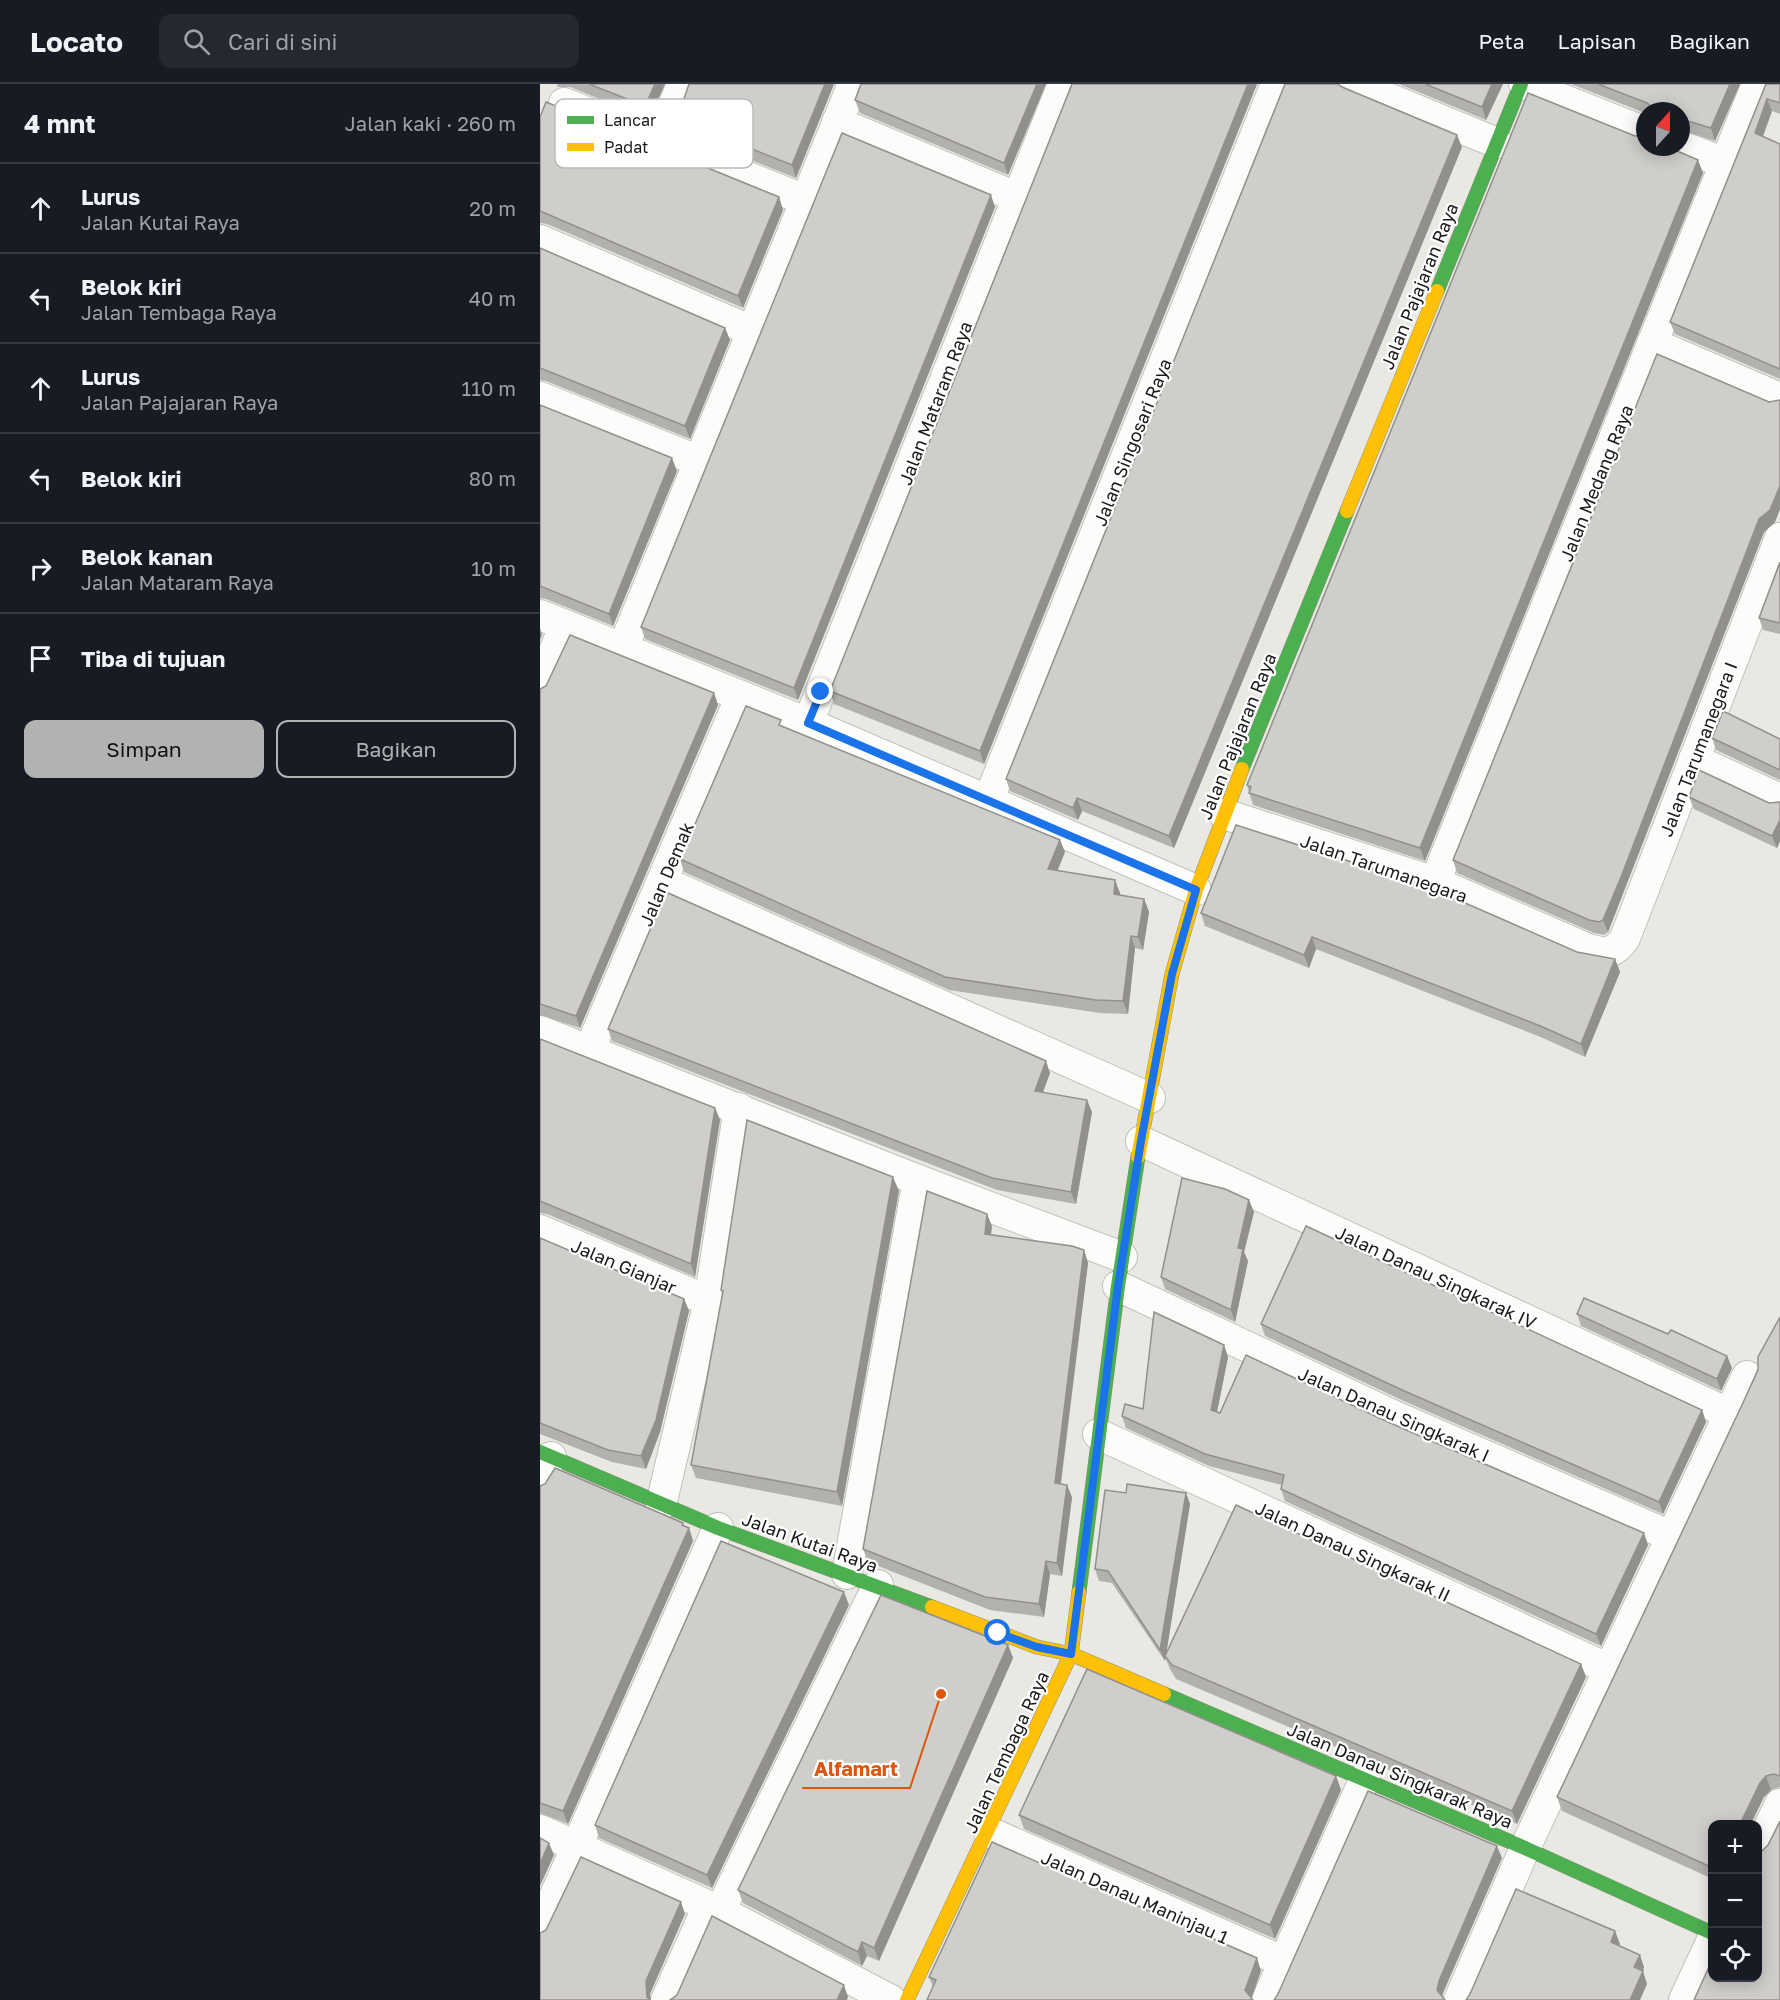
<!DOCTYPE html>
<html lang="id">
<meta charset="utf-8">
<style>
:root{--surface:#171b24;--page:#242831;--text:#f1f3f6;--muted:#9ea1a6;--line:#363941;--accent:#b1b2b2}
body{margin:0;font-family:"Golos Text",sans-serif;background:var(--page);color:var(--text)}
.controls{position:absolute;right:18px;bottom:18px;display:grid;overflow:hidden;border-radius:12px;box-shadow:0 3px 15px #0003}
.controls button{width:54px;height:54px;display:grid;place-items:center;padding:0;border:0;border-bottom:2px solid var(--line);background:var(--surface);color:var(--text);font:30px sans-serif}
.compass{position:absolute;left:1096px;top:18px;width:54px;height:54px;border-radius:50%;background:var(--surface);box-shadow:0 3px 15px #0003;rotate:21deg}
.stop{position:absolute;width:18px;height:18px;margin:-14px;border:4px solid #1a73e8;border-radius:50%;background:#fff}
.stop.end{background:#1a73e8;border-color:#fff;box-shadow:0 2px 6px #0008}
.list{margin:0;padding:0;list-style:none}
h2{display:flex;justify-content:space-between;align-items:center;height:78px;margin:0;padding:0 24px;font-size:26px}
h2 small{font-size:20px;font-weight:400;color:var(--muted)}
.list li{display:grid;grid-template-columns:39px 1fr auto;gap:18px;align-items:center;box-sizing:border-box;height:90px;padding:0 24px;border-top:2px solid var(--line)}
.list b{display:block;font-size:22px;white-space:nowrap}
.list p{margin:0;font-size:20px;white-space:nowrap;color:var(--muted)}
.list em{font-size:20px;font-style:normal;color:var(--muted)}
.actions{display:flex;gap:12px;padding:18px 24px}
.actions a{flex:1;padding:14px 0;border:2px solid var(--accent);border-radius:12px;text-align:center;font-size:21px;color:var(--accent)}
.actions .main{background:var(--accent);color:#111}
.icon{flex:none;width:33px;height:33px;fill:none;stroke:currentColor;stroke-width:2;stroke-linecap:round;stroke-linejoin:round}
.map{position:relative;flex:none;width:1240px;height:1916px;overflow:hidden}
header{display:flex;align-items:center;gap:36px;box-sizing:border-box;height:84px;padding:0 30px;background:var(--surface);border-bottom:2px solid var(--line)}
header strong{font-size:28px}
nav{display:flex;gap:33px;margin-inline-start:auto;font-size:21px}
.search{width:420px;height:54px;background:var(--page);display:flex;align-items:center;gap:15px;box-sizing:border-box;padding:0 21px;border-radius:12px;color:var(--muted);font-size:22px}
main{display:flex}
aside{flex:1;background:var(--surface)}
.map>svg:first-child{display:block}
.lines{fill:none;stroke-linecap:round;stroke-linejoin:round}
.street-casing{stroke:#c1c1bf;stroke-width:32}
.fast-casing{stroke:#8e927c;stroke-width:15}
.slow-casing{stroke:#8e927c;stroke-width:15}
.street{stroke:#fcfcfb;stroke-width:30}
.fast{stroke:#4caf50;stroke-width:14}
.slow{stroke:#ffc107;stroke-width:14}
.wall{fill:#b3b1ae}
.shaded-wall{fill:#92908d}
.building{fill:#d0ceca;stroke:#92908d;stroke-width:1.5}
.route{stroke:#1a73e8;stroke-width:8}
.labels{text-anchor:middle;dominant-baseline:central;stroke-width:4.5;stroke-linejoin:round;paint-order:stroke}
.street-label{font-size:18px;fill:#1a1a1a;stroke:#fff}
.key{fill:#fff;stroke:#bababa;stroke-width:1.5}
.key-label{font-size:16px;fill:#1a1a1a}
.leader{fill:none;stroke:#de560d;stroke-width:2}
.callout-dot{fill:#de560d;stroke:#fff;stroke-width:2}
.callout-label{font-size:20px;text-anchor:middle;font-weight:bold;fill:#de560d;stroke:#fff;stroke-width:4.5;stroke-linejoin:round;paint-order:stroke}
</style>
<header>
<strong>Locato</strong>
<div class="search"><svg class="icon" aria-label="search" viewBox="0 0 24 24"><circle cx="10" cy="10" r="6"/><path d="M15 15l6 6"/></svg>Cari di sini</div>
<nav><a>Peta</a><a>Lapisan</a><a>Bagikan</a></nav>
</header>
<main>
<aside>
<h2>4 mnt<small>Jalan kaki · 260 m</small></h2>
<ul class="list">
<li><svg class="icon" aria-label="ahead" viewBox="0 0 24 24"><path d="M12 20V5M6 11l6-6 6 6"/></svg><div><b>Lurus</b><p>Jalan Kutai Raya</p></div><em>20 m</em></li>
<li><svg class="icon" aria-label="left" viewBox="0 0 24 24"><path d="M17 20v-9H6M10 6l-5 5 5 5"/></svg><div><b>Belok kiri</b><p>Jalan Tembaga Raya</p></div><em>40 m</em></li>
<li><svg class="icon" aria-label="ahead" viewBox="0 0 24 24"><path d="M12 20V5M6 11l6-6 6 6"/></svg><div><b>Lurus</b><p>Jalan Pajajaran Raya</p></div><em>110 m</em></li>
<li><svg class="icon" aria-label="left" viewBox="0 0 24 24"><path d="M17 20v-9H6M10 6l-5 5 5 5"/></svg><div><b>Belok kiri</b></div><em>80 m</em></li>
<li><svg class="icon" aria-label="right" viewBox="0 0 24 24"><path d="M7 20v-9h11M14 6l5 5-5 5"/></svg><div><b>Belok kanan</b><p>Jalan Mataram Raya</p></div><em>10 m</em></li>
<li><svg class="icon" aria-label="arrive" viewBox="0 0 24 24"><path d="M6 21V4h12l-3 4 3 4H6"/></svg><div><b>Tiba di tujuan</b></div></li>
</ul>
<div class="actions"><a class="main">Simpan</a><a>Bagikan</a></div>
</aside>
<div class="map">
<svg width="1240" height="1916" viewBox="0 0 1240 1916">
<rect width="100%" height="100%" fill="#e9e8e3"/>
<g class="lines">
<g class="street-casing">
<g id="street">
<polyline points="814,0 957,59"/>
<polyline points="984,0 1105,48"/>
<polyline points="24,19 265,116"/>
<polyline points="297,38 476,113"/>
<polyline points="119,57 142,0"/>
<polyline points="1141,62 1185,79"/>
<polyline points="0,156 212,247"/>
<polyline points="1112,259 1240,314"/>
<polyline points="0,313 159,377"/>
<polyline points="0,531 268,639 656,806"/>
<polyline points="83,564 313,0"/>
<polyline points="0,601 25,541"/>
<polyline points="268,639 523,0"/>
<polyline points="1154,675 1240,715"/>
<polyline points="448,717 736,0"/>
<path d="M684,730l211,68 153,67c17,5 27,5 37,-11l155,-400"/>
<polyline points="124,798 610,1014"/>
<polyline points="895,798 1217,0"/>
<polyline points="0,947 378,1096 582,1173"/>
<polyline points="49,967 201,612"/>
<polyline points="601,1057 1190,1330"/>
<polyline points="0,1146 169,1217"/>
<polyline points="578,1202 859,1334 1133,1453"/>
<polyline points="558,1350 1069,1585"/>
<polyline points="0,1398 11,1373"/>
<polyline points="121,1421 169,1217 199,1024"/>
<polyline points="307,1490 378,1096"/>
<polyline points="0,1746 180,1827 351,1916"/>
<polyline points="449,1748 742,1877"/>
<polyline points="1218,1766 1240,1720"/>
<polyline points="180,1827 338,1501"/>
<polyline points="0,1845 178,1444"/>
<polyline points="126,1916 168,1822"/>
<polyline points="727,1916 825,1694"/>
<polyline points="919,1916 985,1764 1207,1292"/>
<polyline points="1144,1916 1172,1856"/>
</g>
</g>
<g class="fast-casing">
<g id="fast">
<polyline points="897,207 981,0"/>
<polyline points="702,685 807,427"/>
<polyline points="0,1368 178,1444 392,1523"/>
<polyline points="539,1508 578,1202 598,1073"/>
<polyline points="624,1610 985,1764 1172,1849"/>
</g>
</g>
<g class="slow-casing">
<g id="slow">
<polyline points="807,427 897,207"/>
<polyline points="598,1073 632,890 656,806 702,685"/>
<polyline points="392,1523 497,1563 531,1570 624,1610"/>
<polyline points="367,1916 531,1570 539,1508"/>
</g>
</g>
<use href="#street" class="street"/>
<use href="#fast" class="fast"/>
<use href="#slow" class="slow"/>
</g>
<g class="wall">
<polygon points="17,0 125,0 109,35 30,3 18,3"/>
<polygon points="294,0 256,94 141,48 137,35"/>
<polygon points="506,0 468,91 320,29 315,16"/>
<polygon points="532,0 717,0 444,680 294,620 290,607"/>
<polygon points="859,0 963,0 946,36"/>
<polygon points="1031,0 1200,0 1175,57 1141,46 1141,27 1105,27 1105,29"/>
<polygon points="1226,0 1240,0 1240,30 1232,27 1223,53 1240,60 1240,295 1135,250 1130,238"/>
<polygon points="802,3 922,63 634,764 542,727 538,736 470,707 466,695"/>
<polygon points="0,33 239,113 243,126 203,224 7,140 0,139"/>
<polygon points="1095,52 1104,52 1163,89 885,777 713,721 707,701"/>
<polygon points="455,123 258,616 105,555 101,543"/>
<polygon points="0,164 185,244 190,256 150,355 6,297 0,296"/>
<polygon points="1240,316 1240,425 1235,438 1224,448 1068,848 1064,851 1054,849 917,789 913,776 1229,318"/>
<polygon points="0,321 137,387 73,542 6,515 0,514"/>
<polygon points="1240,478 1240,550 1223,546 1219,534"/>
<polygon points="0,605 174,609 178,621 40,944 0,931"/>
<polygon points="244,643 525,768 517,786 580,809 580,811 604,815 609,828 603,866 595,864 588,930 560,929 409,906 144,788 140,775"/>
<polygon points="1172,654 1240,655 1240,696 1176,666"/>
<polygon points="1149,713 1229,719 1240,718 1240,757 1237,764 1154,725"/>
<polygon points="661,829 1037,868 1075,875 1080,888 1045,973 1003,954 776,865 769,884 665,842"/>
<polygon points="68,945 510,989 503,1008 552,1028 536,1120 457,1106 72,957"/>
<polygon points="0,955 175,1024 180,1036 155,1193 7,1130 0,1129"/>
<polygon points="359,1107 302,1422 156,1394 151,1381 183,1211 181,1206"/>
<polygon points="714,1128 704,1168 708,1177 695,1238 625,1205 621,1193"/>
<polygon points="452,1142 451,1151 544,1166 548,1179 521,1400 532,1413 522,1492 510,1490 504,1533 450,1526 328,1478 323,1465"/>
<polygon points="0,1154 144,1215 149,1227 120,1348 106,1385 72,1378 0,1350"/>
<polygon points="1037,1230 1128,1250 1187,1272 1192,1284 1181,1307 1041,1242"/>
<polygon points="1240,1233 1240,1703 1231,1706 1224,1713 1173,1740 1173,1795 1022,1727 1017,1713 1201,1323"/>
<polygon points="721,1240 1162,1326 1166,1338 1123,1430 866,1318 725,1252"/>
<polygon points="684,1261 688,1273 677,1328 1108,1461 1061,1562 745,1417 741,1405 742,1401 669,1382 586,1344 582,1332 603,1325"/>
<polygon points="0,1402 144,1442 149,1444 153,1457 28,1740 0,1729"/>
<polygon points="586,1409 646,1409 650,1420 626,1571 1041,1580 1046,1593 977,1740 636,1595 630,1585 625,1573 625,1577 572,1499 559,1497 555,1485"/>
<polygon points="309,1521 172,1804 59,1754 55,1741"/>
<polygon points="468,1561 473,1574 339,1877 327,1872 322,1882 203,1819 198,1806"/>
<polygon points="796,1692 801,1706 735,1855 484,1745 479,1731"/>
<polygon points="721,1887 393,1903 389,1893"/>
</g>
<g class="shaded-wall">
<polygon points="115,0 125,0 109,35 105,22"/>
<polygon points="285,0 294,0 256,94 252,81"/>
<polygon points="497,0 506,0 468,91 464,79"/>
<polygon points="708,0 717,0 444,680 440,667"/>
<polygon points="952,0 963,0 946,36 942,23"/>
<polygon points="1190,0 1200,0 1175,57 1171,44"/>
<polygon points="1227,15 1232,27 1219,62 1215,49"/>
<polygon points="917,51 922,63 634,764 629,752"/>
<polygon points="1158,76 1163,89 885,777 880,764"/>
<polygon points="451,111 455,123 258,616 254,604"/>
<polygon points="239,113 243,126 203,224 198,212"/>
<polygon points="185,244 190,256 150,355 145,342"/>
<polygon points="132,374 137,387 73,542 69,530"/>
<polygon points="1240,402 1240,425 1235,438 1224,448 1068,848 1063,836 1219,435"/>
<polygon points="0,544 2,551 0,556"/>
<polygon points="174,609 178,621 40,944 36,932"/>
<polygon points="537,714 542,727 538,736 533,724"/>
<polygon points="1240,736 1240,757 1237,764 1232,752"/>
<polygon points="520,756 525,768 513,798 508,785"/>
<polygon points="575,796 580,809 578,823 574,810"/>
<polygon points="604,815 609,828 603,866 598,853"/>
<polygon points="591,852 595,864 588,930 583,917"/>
<polygon points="772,853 776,865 769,884 764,871"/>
<polygon points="1075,875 1080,888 1045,973 1041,960"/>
<polygon points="506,977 510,989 499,1019 495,1007"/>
<polygon points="547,1016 552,1028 536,1120 531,1108"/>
<polygon points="175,1024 180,1036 155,1193 151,1180"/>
<polygon points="353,1093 359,1107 302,1422 297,1408"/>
<polygon points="709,1116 714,1128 704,1168 708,1177 695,1238 691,1226 698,1164"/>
<polygon points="447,1130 452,1142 449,1163 445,1150"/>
<polygon points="544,1166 548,1179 519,1412 515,1399"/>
<polygon points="144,1215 149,1227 120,1348 106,1385 101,1372"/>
<polygon points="684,1261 688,1273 675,1338 671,1326"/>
<polygon points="1187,1272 1192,1284 1181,1307 1177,1295"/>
<polygon points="1162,1326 1166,1338 1123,1430 1119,1418"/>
<polygon points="527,1401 532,1413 522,1492 517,1479"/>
<polygon points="646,1409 650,1420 625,1577 620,1566"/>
<polygon points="143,1439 147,1449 149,1444 153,1457 28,1740 23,1727"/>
<polygon points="1104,1449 1108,1461 1061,1562 1056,1550"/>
<polygon points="506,1477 510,1490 504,1533 499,1520"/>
<polygon points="304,1508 309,1521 172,1804 167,1791"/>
<polygon points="468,1561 473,1574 339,1877 334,1864"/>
<polygon points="1041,1580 1046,1593 977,1740 972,1727"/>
<polygon points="796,1692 801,1706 735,1855 730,1841"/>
<polygon points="1226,1692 1231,1706 1224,1713 1211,1740 1200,1740 1220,1699"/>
<polygon points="9,1759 14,1771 0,1802 0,1780"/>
<polygon points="957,1762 962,1774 903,1909 902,1916 897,1906 899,1897"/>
<polygon points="141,1818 145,1830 110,1910 111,1916 107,1913 106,1897"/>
<polygon points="1075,1847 1080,1860 1075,1871 1071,1858"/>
<polygon points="322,1858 327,1872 322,1882 318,1868"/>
<polygon points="1100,1871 1104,1883 1103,1887 1107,1900 1100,1916 1090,1916 1094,1883"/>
<polygon points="717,1874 721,1887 711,1916 705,1906"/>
<polygon points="304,1901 308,1913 307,1916 297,1916"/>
</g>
<g class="building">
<polygon points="49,0 115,0 105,22"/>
<polygon points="149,0 285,0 252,81 137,35"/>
<polygon points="321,0 497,0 464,79 315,16"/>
<polygon points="532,0 708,0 440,667 290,607"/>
<polygon points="745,0 798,0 802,3 917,51 629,752 537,714 533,724 466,695"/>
<polygon points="885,0 952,0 942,23"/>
<polygon points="1058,0 1190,0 1171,44 1141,35 1141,27 1115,27 1114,25 1107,19"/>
<polygon points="1226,0 1240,0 1240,19 1227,15 1215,49 1240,60 1240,285 1130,238"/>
<polygon points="988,9 1095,52 1105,52 1105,63 1128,63 1158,76 880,764 709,709 711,703 707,701"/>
<polygon points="6,18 239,113 198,212 0,127 0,33"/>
<polygon points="302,49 451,111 254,604 101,543"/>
<polygon points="0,164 185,244 145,342 0,284"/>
<polygon points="1117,270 1229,318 1240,316 1240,402 1230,426 1219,435 1081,793 1063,836 1059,838 1049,836 913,776"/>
<polygon points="0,321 132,374 69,530 0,502"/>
<polygon points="1240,478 1240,539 1219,534"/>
<polygon points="30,551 174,609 36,932 0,920 0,605 6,602"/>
<polygon points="206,622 241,636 239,641 520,756 508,785 575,796 574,810 604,815 598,853 591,852 583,917 556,916 405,893 140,775"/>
<polygon points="1183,627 1240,655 1240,686 1172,654"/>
<polygon points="1159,686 1229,719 1240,718 1240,736 1232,752 1149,713"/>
<polygon points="696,741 884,801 1037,868 1075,875 1041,960 998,941 772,853 764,871 661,829"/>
<polygon points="126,808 506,977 495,1007 547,1016 531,1108 452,1094 68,945"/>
<polygon points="0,955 175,1024 151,1180 0,1117"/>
<polygon points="207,1036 353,1093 297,1408 151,1381 183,1207 181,1206"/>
<polygon points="642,1094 685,1105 709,1116 698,1164 703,1165 691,1226 621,1193"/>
<polygon points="387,1107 447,1130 445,1150 532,1162 544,1166 515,1399 527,1401 517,1479 506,1477 499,1520 445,1513 323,1465"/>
<polygon points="766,1142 1162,1326 1119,1418 862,1306 721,1240"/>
<polygon points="0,1154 144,1215 116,1336 101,1372 68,1366 0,1339"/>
<polygon points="1044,1214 1128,1250 1131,1246 1187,1272 1177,1295 1037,1230"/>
<polygon points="614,1228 684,1261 671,1326 680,1329 706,1271 848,1338 1104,1449 1056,1550 741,1405 744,1391 665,1370 582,1332 585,1320 603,1325"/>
<polygon points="1240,1233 1240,1692 1234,1690 1226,1692 1220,1699 1200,1740 1173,1740 1173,1784 1017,1713 1201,1323 1218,1286 1218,1273"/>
<polygon points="15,1384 143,1439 142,1441 149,1444 23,1727 0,1719 0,1402 5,1400"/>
<polygon points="587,1400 646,1409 620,1566 568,1487 555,1485 565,1406 586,1409"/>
<polygon points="696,1421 1041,1580 972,1727 632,1581 625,1572"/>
<polygon points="181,1457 304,1508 167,1791 55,1741"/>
<polygon points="341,1511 468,1561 334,1864 322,1858 318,1868 198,1806"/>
<polygon points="547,1585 796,1692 730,1841 479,1731"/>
<polygon points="828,1707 957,1762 899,1897 897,1906 905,1916 734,1916 738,1910"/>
<polygon points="1240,1737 1240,1916 1154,1916 1173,1874 1173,1893 1218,1893 1218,1768 1222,1767 1228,1761"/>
<polygon points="0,1754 9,1759 0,1780"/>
<polygon points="452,1758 717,1874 705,1906 713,1916 387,1916 396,1896 389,1893"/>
<polygon points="41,1773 141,1818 106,1897 107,1913 110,1916 0,1916 0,1849 6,1846"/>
<polygon points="976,1805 1075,1847 1071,1858 1100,1871 1094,1883 1103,1887 1090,1916 926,1916 930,1910"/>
<polygon points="172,1832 304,1901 297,1916 130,1916 137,1911"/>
</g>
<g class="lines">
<polyline class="route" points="281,608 268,639 656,806 632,890 601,1057 578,1202 531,1570 497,1563 458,1549"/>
</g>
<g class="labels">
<g class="street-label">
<text transform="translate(879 202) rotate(-68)">Jalan Pajajaran Raya</text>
<text transform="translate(395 319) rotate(-69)">Jalan Mataram Raya</text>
<text transform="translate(592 358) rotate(-68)">Jalan Singosari Raya</text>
<text transform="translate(1056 399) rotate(-68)">Jalan Medang Raya</text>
<text transform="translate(697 652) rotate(-68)">Jalan Pajajaran Raya</text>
<text transform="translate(1158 665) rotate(-69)">Jalan Tarumanegara I</text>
<text transform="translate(844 784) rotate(19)">Jalan Tarumanegara</text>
<text transform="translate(126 790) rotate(-67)">Jalan Demak</text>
<text transform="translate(84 1182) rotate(23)">Jalan Gianjar</text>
<text transform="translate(896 1193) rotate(25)">Jalan Danau Singkarak IV</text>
<text transform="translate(854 1330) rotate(24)">Jalan Danau Singkarak I</text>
<text transform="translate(270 1458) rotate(20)">Jalan Kutai Raya</text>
<text transform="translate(813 1467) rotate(25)">Jalan Danau Singkarak II</text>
<text transform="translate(466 1668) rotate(-65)">Jalan Tembaga Raya</text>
<text transform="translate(860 1691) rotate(23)">Jalan Danau Singkarak Raya</text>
<text transform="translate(595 1813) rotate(24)">Jalan Danau Maninjau 1</text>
</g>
</g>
<rect x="15" y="15" width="198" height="69" rx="9" class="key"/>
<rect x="27" y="32" width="27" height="8" fill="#4caf50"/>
<rect x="27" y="59" width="27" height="8" fill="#ffc107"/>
<g class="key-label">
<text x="64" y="42">Lancar</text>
<text x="64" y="69">Padat</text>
</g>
<path class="leader" d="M401 1610L370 1704H262"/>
<circle class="callout-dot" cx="401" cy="1610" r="6"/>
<g class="callout-label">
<text x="316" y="1692">Alfamart</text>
</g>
</svg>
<div class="controls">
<button>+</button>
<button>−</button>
<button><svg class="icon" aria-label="locate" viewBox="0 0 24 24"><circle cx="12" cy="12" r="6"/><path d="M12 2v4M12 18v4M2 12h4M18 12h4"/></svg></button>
</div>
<svg class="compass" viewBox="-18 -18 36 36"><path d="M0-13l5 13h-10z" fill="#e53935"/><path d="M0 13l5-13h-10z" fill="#9ea1a6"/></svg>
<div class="stop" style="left:458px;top:1549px"></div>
<div class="stop end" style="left:281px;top:608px"></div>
</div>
</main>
